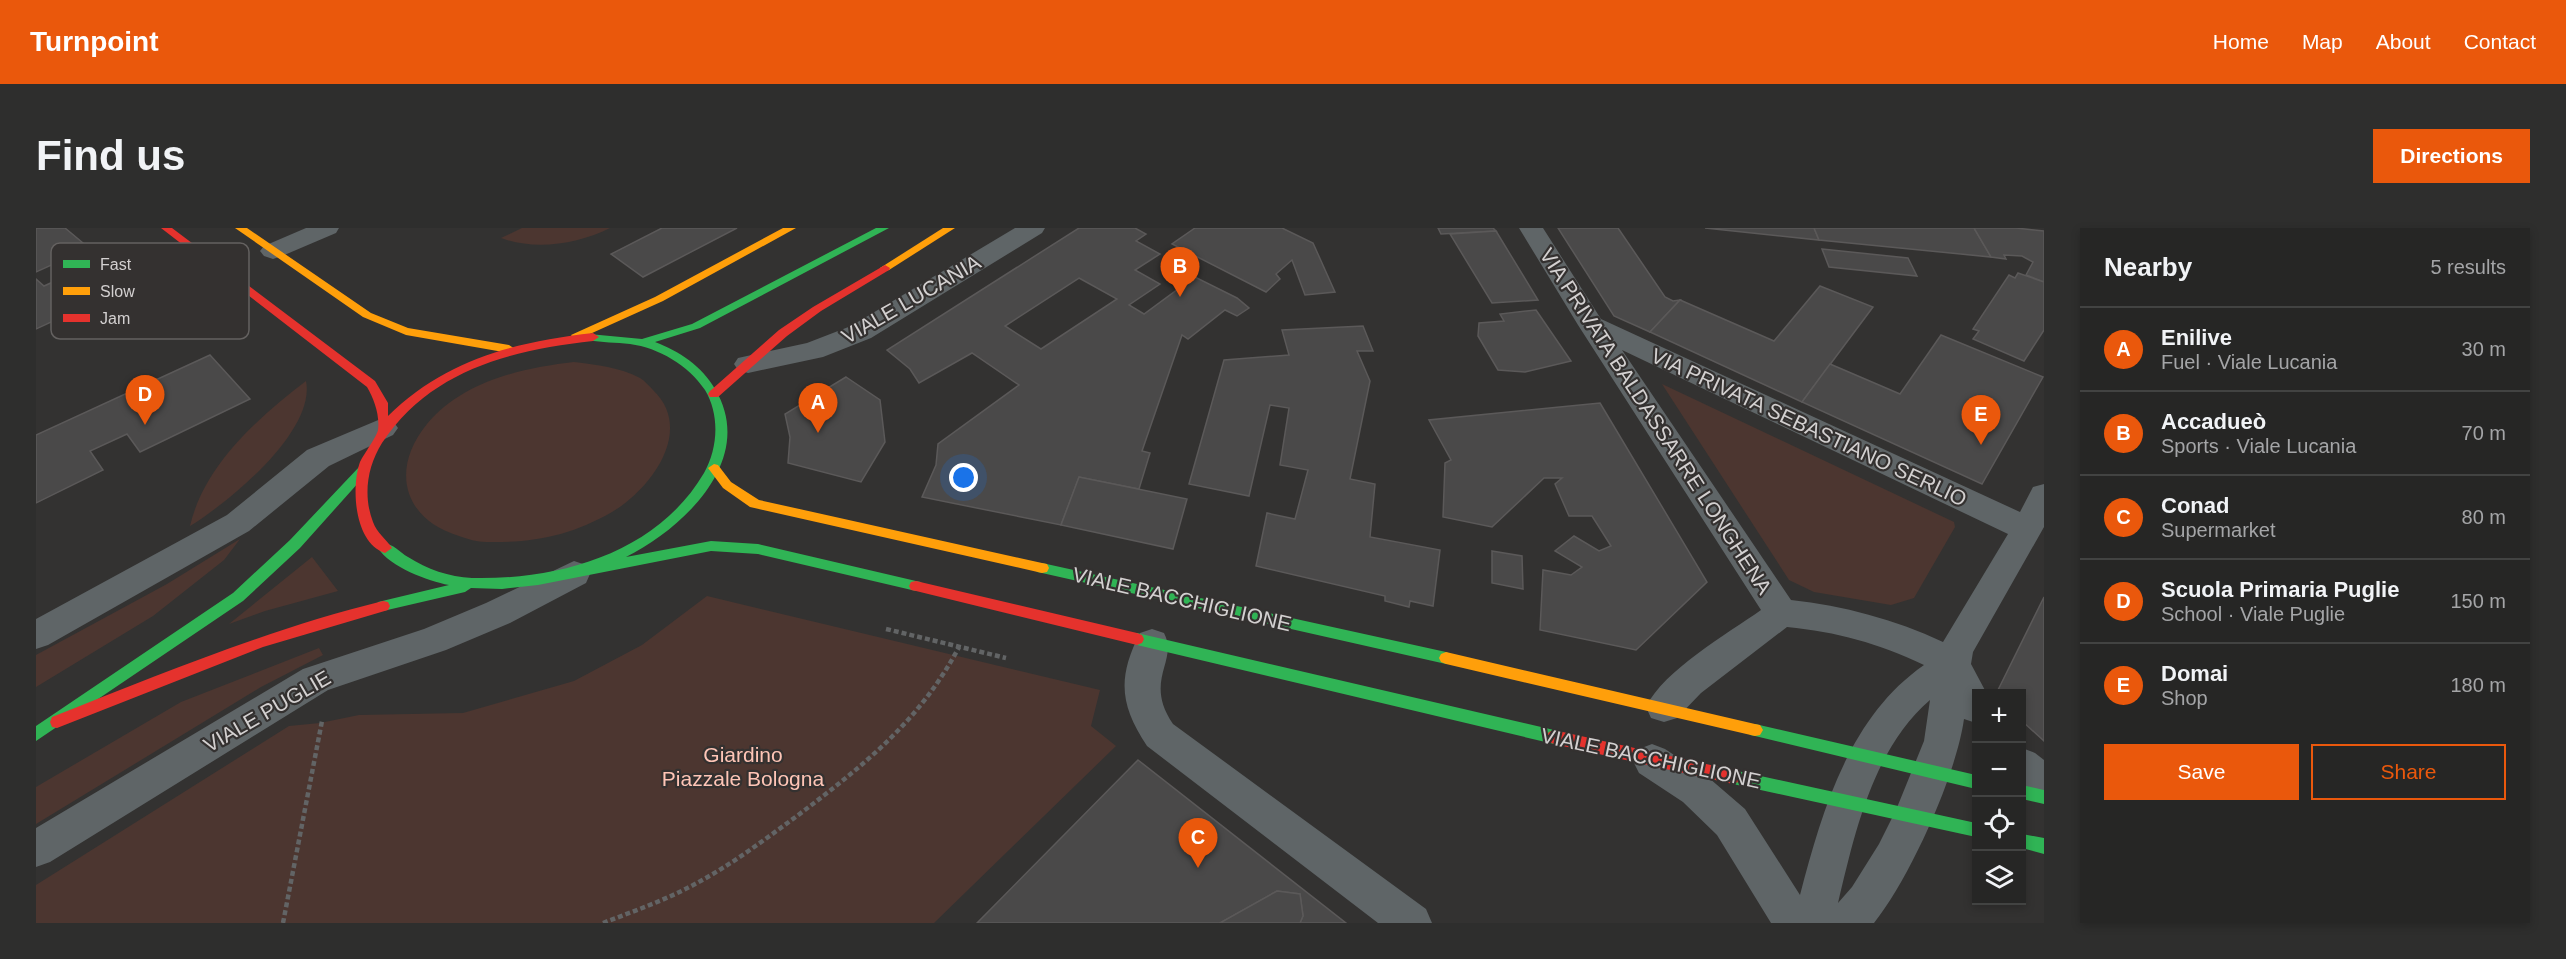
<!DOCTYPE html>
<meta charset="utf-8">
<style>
:root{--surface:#262625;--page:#2e2e2d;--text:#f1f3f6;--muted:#a4a5a7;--line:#424342;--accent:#ea580c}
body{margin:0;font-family:Helvetica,sans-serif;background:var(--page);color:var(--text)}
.controls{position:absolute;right:18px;bottom:18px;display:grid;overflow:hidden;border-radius:0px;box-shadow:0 3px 9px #0003}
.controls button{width:54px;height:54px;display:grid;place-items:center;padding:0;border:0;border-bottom:2px solid var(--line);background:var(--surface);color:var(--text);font:30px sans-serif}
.you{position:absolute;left:928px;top:250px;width:21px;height:21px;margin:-15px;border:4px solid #fff;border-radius:50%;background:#1a73e8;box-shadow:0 0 0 9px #1a73e833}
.badge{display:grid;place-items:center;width:39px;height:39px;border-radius:50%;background:var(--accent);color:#fff;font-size:20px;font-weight:700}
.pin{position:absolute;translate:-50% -50px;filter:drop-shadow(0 2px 3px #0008)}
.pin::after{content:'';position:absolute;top:32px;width:21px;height:18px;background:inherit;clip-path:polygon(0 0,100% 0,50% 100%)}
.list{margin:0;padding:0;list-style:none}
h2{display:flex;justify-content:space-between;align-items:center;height:78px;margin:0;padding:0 24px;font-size:26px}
h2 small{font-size:20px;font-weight:400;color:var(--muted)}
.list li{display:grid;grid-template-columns:39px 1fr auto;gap:18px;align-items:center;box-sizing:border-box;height:84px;padding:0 24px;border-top:2px solid var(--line)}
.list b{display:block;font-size:22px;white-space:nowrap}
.list p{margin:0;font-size:20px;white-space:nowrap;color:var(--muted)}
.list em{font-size:20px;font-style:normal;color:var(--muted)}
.actions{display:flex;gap:12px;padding:18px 24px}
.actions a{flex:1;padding:14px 0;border:2px solid var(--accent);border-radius:0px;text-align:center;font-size:21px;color:var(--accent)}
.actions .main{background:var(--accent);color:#fff}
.icon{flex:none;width:33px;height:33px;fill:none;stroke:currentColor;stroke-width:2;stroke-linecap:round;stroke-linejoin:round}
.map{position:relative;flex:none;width:2008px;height:695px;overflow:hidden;border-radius:0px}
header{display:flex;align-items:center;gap:36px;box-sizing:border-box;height:84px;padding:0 30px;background:var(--accent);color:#fff}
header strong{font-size:28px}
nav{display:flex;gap:33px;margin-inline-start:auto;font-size:21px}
.intro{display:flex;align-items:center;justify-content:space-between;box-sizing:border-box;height:144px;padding:0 36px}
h1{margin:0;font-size:42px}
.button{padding:15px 27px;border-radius:0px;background:var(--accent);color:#fff;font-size:21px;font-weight:700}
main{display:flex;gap:36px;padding:0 36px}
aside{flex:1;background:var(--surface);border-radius:0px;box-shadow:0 3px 9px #0003}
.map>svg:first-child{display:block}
.green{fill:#4c3630}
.building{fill:#4a4949;stroke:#5b5959;stroke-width:1.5;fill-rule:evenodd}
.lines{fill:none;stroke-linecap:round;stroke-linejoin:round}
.path{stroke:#626465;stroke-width:4.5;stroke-dasharray:5 3;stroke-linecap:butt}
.street{fill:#5f6567;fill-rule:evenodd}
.fast{fill:#30b455;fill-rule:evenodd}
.slow{fill:#ff9f0a;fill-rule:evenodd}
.jam{fill:#e5322d;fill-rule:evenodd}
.labels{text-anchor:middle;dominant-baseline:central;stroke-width:4.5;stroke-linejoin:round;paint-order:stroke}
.street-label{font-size:21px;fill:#d3d0d0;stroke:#343130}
.park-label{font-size:21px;fill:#fec5b6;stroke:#343130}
.key{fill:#343130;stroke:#646160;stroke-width:1.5}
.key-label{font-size:16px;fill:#d3d0d0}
</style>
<header>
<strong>Turnpoint</strong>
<nav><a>Home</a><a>Map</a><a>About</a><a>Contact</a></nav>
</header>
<div class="intro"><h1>Find us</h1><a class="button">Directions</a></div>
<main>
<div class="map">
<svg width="2008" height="695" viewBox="0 0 2008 695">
<rect width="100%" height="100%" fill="#333231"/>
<g class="green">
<path d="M486,0h88c-32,16 -75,23 -109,10z"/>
<path d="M538,134c23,3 45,5 66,16 5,3 9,8 13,12 42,40 -2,99 -41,122 -42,24 -79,31 -126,30 -9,0 -18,-3 -27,-6 -56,-17 -69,-67 -32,-112 36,-43 95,-56 147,-62z"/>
<path d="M270,153c10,50 -78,122 -116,145 14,-61 69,-109 116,-145z"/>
<polygon points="1626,156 1918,294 1919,299 1878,370 1855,377 1778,364 1753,352"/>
<polygon points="204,311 188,332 117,388 0,459 0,427 131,356"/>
<polygon points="276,329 302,363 229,383 193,396"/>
<polygon points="671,368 1064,462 1055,498 1080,518 898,695 0,695 0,657 253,498 284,495 323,487 427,485 538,453 606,417"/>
<polygon points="283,420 287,427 225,459 0,596 0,559 145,474"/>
</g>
<g class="building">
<polygon points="0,0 29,0 53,20 0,44"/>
<polygon points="626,0 701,0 607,49 575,26"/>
<path d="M1043,0h56l11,6 -10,7 24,13 -25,16 25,14 -31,21 15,9 38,-28 -15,-9 12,-8 58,29 12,10 -12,8 -12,-6 -37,29 -6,-4 -40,116 8,2 -11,36 -60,-12 -18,48 -139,-28 14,-32 2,-21 81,-59 -47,-32 -53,30 -9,-14 -23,-19zM1043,50l38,21 -76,50 -36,-23z"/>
<polygon points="1159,0 1246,0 1277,15 1299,64 1269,67 1256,32 1240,46 1244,51 1230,64 1136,16"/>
<polygon points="1402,0 1457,0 1460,3 1405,6"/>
<polygon points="1522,0 1582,0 1629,69 1637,73 1644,72 1614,104 1578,88"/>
<polygon points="1669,0 1778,0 1783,12"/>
<polygon points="1778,0 1938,0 1955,29 1783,12"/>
<polygon points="1938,0 1980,0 2008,3 2008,54 1990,47 1997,34 1986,28 1968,27 1970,31 1955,29"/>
<polygon points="1460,3 1502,72 1456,75 1414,6"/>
<polygon points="1786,21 1872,30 1881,48 1793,39"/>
<polygon points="37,45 67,70 0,101 0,51 8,58"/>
<polygon points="1982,45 2008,54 2008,102 1988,133 1937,111 1943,103 1937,101 1973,47 1979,50"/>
<polygon points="1784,58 1837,79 1766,174 1614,104 1644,72 1738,113"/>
<polygon points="1500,82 1535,133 1489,144 1462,142 1442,108 1443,95 1468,93 1464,86"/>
<polygon points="1327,98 1337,123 1321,123 1334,153 1314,251 1339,256 1334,309 1404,322 1397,378 1374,373 1373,379 1349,373 1349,368 1220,338 1231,285 1259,291 1272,242 1244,237 1253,180 1234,177 1213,268 1153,256 1188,132 1253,127 1246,102"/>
<polygon points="1905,107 2007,149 1946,256 1766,174 1794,136 1864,166"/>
<polygon points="174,127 214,171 104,224 91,206 54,223 67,242 0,275 0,207"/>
<polygon points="810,149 844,172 849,214 825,254 752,235 754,209 749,186"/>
<polygon points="1564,175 1671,354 1600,422 1504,402 1507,342 1535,347 1546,339 1519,323 1538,308 1563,323 1575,318 1556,288 1533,288 1519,256 1526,250 1508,250 1456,299 1407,289 1409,235 1415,232 1393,192"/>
<polygon points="1043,249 1151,271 1137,321 1025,297"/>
<polygon points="1456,323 1486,328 1487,361 1456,355"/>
<polygon points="2008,369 2008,513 1986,493 1986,466 1964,466 1962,462"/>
<polygon points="1102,532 1310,695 1264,695 1267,688 1264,666 1241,663 1184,695 941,695"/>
<polygon points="1241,663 1264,666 1267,688 1264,695 1184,695"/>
</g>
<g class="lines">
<g class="path">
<polyline points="850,401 970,430"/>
<polyline points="247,695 286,493"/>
<path d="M567,695c31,-12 63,-23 92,-39 36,-19 69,-44 102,-68 66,-50 123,-95 162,-169"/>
</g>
<g class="street">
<polygon points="270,0 303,0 300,5 246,28 237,31 228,28 224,23 228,18"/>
<polygon points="979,0 1009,0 1006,5 835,110 787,129 712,145 702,142 698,136 702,130 771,115 815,98"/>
<path d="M1483,0h24l58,91 419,193 13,-25 11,-3v43l-71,125 -2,12 16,30h-11v29l-12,-4c-8,57 -54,159 -90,204h-103l-54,-88 -34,-33 -44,-29 -6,-12 6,-12 13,-5 13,5 44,29 36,31 55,86c22,-84 49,-178 124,-230 -46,-22 -87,-33 -137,-38l-86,66 -24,25 -13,4 -13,-4 -5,-11c18,-37 81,-73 115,-97l-183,-285zM1586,122l386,184 -65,108c-49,-23 -99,-36 -152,-42zM1894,472l-6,41 -28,69 -17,34 -27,43 -14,16c17,-71 35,-154 92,-203z"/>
<polygon points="347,190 357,193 362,200 357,207 293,238 213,303 12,417 0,421 0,391 191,287 271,222"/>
<polygon points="538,333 550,337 554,346 550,355 474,395 410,422 292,462 14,634 0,639 0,600 267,441 388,401 450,375"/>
<path d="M1116,401l12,4c15,28 -21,47 9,91l253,185 6,14h-54l-231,-177c-27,-41 -30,-68 -7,-113z"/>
<polygon points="1986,520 1999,525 2008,532 2008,572 1995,567 1986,559"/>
</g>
<g class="fast">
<path d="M840,0h13l-189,100 -45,14c24,9 47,24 60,47 42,70 -31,139 -89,168l85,-16 47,3 158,37 5,1 2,4 -2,4 -5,1 -158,-37 -47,-3 -173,34 -36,4 -31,-1 -6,4 -82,19 -5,-1 -2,-4 2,-4 71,-17c-21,-4 -59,-18 -71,-37l2,-4c11,-3 19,8 28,13 19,12 41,20 64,21 88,2 185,-25 232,-105 14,-25 16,-58 1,-83 -17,-25 -46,-42 -75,-46 -14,-2 -28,-1 -41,-4v-6l53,5 50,-15z"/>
<polygon points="328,237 334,241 332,244 264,320 207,373 0,513 0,498 197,365 254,312 324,238"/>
<polygon points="1006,335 1410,424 1415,426 1417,430 1415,434 1410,436 1006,345 1001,344 999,340 1001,336"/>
<polygon points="1101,405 1518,502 1523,504 1526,509 1523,514 1518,516 1101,417 1096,415 1094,411 1096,407"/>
<polygon points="1719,496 1940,547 1940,561 1719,508 1714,507 1711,502 1714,497"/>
<polygon points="1697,542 1940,595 1940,609 1697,556 1692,554 1689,549 1692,544"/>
<polygon points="1986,557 2008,562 2008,576 1986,571"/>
<polygon points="1986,606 2008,610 2008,626 1986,620"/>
</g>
<g class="slow">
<polygon points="199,0 211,0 335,85 372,100 473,117 479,121 473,125 370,107 327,89"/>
<polygon points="747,0 760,0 627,73 545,110 537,110 535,107 619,69"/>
<polygon points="907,0 919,0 853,42 849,43 844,40"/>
<polygon points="678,236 682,237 695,254 723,272 1006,335 1011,336 1013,340 1011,344 1006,345 714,279 687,260 672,240"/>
<polygon points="1410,424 1719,496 1724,497 1727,502 1724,507 1719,508 1410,436 1405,434 1403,430 1405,426"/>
</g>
<g class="jam">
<path d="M125,0h11l203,153 13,22v13c58,-57 127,-74 205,-83l6,4 -6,4c-82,9 -163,29 -211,102 -15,24 -19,53 -9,79 4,11 13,17 19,26l-7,5c-31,-10 -34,-66 -25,-91 4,-8 17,-26 18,-32 2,-15 -4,-31 -11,-43z"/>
<polygon points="849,37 854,40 853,42 785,83 751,108 682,169 674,169 672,166 674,163 743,102 777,79"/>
<polygon points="880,353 1101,405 1106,407 1108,411 1106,415 1101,417 880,363 875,362 873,358 875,354"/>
<path d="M347,373l5,1 2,4 -2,4 -125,37 -206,81 -5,-1 -2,-5 2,-5c109,-43 217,-88 331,-116z"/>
<polygon points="1518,502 1697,542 1702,544 1705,549 1702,554 1697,556 1518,516 1513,514 1510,509 1513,504"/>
</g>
</g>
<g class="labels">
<g class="street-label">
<text transform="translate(875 71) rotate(-30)">VIALE LUCANIA</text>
<text transform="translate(1620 193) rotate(57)">VIA PRIVATA BALDASSARRE LONGHENA</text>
<text transform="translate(1773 199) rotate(25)">VIA PRIVATA SEBASTIANO SERLIO</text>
<text transform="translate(1146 371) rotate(13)">VIALE BACCHIGLIONE</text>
<text transform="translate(231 483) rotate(-30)">VIALE PUGLIE</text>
<text transform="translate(1615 530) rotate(12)">VIALE BACCHIGLIONE</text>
</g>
<g class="park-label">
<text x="707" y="526">Giardino<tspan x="707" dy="24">Piazzale Bologna</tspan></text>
</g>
</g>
<rect x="15" y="15" width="198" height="96" rx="9" class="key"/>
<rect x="27" y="32" width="27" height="8" fill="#30b455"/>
<rect x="27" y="59" width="27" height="8" fill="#ff9f0a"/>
<rect x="27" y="86" width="27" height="8" fill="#e5322d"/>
<g class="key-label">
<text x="64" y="42">Fast</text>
<text x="64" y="69">Slow</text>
<text x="64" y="96">Jam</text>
</g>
</svg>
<div class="controls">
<button>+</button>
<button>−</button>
<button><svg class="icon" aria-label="locate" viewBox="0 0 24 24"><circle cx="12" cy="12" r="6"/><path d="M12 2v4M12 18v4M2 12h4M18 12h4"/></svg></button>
<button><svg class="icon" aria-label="layers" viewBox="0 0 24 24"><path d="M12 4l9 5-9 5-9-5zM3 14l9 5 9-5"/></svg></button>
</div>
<div class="you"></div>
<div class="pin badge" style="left:782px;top:205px">A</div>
<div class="pin badge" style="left:1144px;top:69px">B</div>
<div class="pin badge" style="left:1162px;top:640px">C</div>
<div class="pin badge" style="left:109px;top:197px">D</div>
<div class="pin badge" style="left:1945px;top:217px">E</div>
</div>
<aside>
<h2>Nearby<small>5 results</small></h2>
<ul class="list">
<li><span class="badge">A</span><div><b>Enilive</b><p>Fuel · Viale Lucania</p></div><em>30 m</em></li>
<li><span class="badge">B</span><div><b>Accadueò</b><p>Sports · Viale Lucania</p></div><em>70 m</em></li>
<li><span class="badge">C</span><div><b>Conad</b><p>Supermarket</p></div><em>80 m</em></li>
<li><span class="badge">D</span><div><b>Scuola Primaria Puglie</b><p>School · Viale Puglie</p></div><em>150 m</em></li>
<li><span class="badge">E</span><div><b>Domai</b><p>Shop</p></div><em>180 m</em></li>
</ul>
<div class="actions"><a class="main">Save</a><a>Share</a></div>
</aside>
</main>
